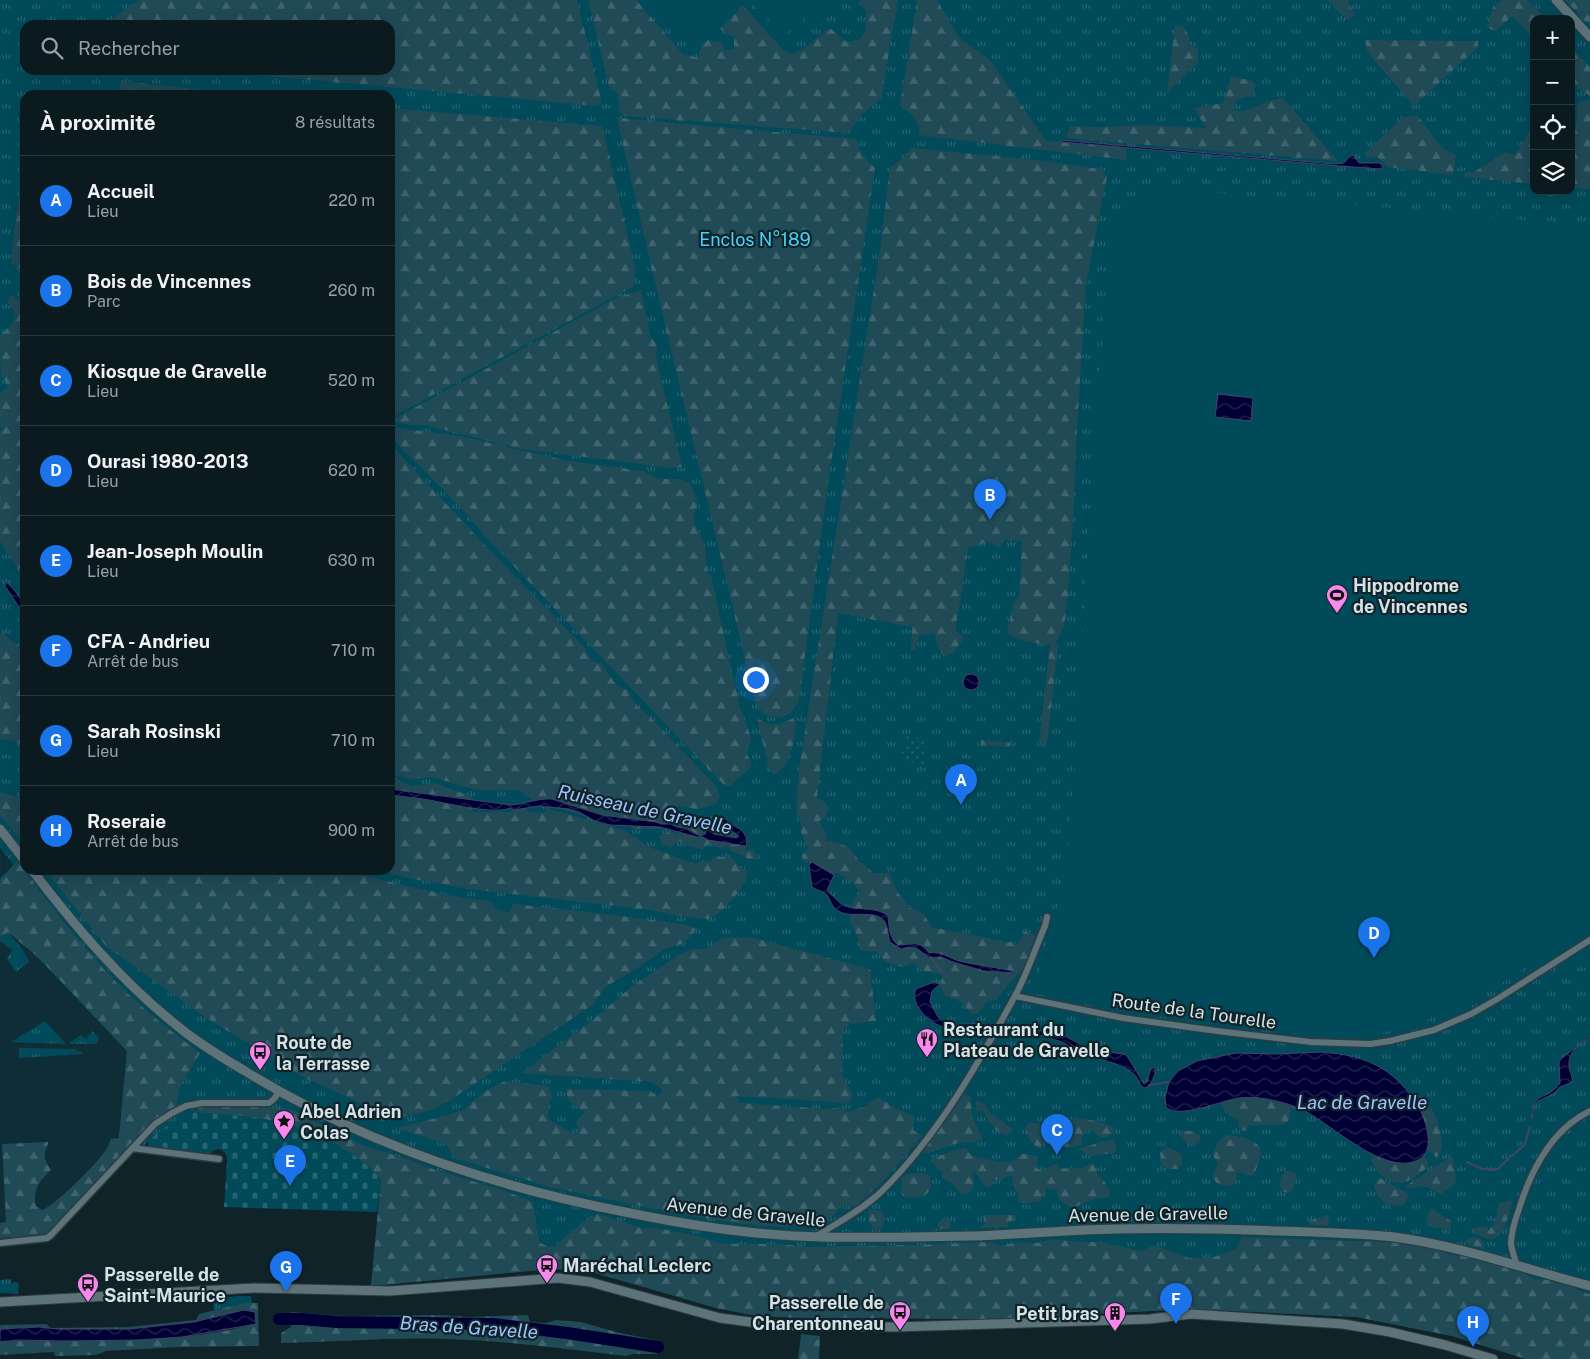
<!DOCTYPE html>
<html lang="fr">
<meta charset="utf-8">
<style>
:root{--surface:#0b1a1f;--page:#142328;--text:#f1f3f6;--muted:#9aa1a4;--line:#2b383d;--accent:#1a73e8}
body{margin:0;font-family:"Public Sans",sans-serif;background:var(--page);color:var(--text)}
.controls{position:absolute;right:15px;top:15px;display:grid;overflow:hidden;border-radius:10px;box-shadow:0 5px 20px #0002}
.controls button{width:45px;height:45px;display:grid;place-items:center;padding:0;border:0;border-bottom:1px solid var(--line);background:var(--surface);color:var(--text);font:25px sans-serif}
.you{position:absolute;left:755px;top:679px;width:18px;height:18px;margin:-12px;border:4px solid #fff;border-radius:50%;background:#1a73e8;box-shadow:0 0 0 8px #1a73e833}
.badge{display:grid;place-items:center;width:32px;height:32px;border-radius:50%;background:var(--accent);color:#fff;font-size:16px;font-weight:700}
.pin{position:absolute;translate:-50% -41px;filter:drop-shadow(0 1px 2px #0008)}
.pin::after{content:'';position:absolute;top:26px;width:18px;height:15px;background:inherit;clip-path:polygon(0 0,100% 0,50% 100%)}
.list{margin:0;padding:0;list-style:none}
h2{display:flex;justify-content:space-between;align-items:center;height:65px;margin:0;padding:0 20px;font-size:21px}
h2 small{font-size:16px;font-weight:400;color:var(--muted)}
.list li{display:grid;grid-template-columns:32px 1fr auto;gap:15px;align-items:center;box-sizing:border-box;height:90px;padding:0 20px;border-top:1px solid var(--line)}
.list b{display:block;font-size:19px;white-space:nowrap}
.list p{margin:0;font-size:16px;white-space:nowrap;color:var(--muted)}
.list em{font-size:16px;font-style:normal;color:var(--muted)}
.icon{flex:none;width:28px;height:28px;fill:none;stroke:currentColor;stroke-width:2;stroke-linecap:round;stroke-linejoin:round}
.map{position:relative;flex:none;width:1590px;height:1359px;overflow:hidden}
.search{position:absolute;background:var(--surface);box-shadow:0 5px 20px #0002;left:20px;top:20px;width:375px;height:55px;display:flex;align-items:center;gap:12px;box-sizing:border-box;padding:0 18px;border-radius:15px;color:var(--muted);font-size:19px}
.panel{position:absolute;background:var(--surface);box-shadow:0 5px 20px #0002;left:20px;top:90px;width:375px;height:785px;border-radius:15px}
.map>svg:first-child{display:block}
.built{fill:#0f2d36}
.grass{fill:url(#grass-tufts);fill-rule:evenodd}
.forest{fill:url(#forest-firs)}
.cemetery{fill:url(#cemetery-stones)}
.garden{fill:url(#garden-dots)}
.pitch{fill:#014a5a}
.water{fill:url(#water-waves);stroke:#404469;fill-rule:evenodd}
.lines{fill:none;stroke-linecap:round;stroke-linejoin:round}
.stream{stroke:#404469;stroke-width:2}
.river{stroke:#000034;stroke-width:12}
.street-casing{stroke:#2f3b41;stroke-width:9}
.secondary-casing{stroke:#2f3b41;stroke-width:11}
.street{stroke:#5d737a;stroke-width:6}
.secondary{stroke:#5d737a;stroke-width:9}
.labels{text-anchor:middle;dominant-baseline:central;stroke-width:4.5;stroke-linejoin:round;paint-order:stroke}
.park-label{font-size:18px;fill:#47d3f8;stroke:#0f2329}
.poi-label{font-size:18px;font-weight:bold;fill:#d5e2e6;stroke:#0f2329;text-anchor:start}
.street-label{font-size:18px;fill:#d5e2e6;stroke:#0f2329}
.water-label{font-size:19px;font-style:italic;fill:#a1c0fe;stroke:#0f2329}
</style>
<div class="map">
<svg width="1590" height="1359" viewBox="0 0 1590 1359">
<defs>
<pattern id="grass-tufts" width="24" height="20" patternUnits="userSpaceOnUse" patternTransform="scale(1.25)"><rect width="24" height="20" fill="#014a5a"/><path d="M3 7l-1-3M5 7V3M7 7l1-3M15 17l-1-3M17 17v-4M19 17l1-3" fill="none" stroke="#256472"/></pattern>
<pattern id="forest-firs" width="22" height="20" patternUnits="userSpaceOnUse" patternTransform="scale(1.25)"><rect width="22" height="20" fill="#1f4a56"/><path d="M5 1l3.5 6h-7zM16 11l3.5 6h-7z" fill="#3f646e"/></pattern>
<pattern id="cemetery-stones" width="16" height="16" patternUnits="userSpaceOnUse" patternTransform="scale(1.25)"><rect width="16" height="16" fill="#014a5a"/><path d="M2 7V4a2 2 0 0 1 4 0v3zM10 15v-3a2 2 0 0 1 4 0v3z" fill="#256472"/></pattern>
<pattern id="garden-dots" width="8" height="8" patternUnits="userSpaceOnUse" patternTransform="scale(1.25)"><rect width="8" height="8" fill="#014a5a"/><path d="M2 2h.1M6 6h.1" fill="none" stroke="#256472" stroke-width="1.8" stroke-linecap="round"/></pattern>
<pattern id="water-waves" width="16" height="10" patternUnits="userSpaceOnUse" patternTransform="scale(1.25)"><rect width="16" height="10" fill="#000034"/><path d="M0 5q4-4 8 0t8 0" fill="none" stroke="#242551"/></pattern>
</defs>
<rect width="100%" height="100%" fill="#0f2329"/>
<g class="built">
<polygon points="0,848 14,864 0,880"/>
<polygon points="0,917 127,1051 117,1157 43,1236 0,1240"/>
</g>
<g class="grass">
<path d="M0,0h1590v1359h-64l-74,-23 -95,-19 -163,-8 -210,10 -227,-3 -41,-8 -131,-38 -34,-1 -180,17 10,-107 -9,-10 -22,-16 -181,-28 -26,21 -14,-1 -12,12 10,-106 -127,-133v-40l14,-13 -14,-17zM1534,19h37v172h-37zM25,25h365v45h-365zM25,95h365v775h-365z"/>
<polygon points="7,931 23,950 29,962 16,972 7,959 12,950 0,941 0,938"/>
<polygon points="45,1021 66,1044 11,1042"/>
<polygon points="92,1031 99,1038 97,1043 95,1044 70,1044 69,1043 81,1035 86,1039"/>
<polygon points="19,1048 76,1049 76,1051 82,1052 82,1054 19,1058"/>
<polygon points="11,1279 11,1283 16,1282 19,1284 18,1294 0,1293 0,1280"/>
<polygon points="238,1296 251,1296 252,1303 244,1303 214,1311 213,1299"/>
</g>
<g class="forest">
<polygon points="139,0 577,0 602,103 596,106 203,70 390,70 390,25 114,25 111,19"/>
<polygon points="588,0 636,0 683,54 698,58 701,46 708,40 722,43 724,50 734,49 734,37 720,29 743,5 783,50 792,54 804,49 825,31 831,29 847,42 860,39 866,29 866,10 859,3 860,0 898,0 881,99 863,113 848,133 625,116 619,110 618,94 609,87"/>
<path d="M917,0h20l22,38 31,22 56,81 80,5 1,14 -208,-25c1,-16 -8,-21 -19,-30z"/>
<polygon points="1327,0 1348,0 1354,14 1348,21"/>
<polygon points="1502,0 1528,0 1546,19 1534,19 1534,39 1512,16 1496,31 1487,28 1493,7"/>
<polygon points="1565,0 1590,0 1590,26"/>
<polygon points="1175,25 1184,27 1188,34 1191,45 1198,49 1198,63 1167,92"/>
<polygon points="1365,40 1478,41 1478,47 1414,106 1367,52"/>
<polygon points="1571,47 1590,67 1590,96 1571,83"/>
<polygon points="1231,76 1252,81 1256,86 1252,96 1236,100 1232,110 1245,111 1268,101 1283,98 1338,161 1066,138 1070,126 1096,127 1145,125 1206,128 1194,108 1223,103"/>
<polygon points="121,81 222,92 223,95 118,95"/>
<polygon points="1590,100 1590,189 1571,188 1571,136 1575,135 1578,102"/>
<polygon points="390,108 602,126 636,271 634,286 392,417 390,416"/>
<polygon points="1417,115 1443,149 1456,154 1453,175 1388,167 1377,157 1367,158 1365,153 1402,118"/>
<path d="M617,118l239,21 6,16 13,13 -47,316 -29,216c-10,25 -37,23 -45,-2 -45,-193 -93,-386 -137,-580z"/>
<polygon points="1534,124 1534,184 1464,177 1466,172 1474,172 1505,152 1515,155"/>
<path d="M913,148l124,12 63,9 7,8 -21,107 -9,144 -4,95 -6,81 -3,23 -9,17 3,1 -11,98 -8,-1 11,-97 -27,-4 -16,-7 6,-30 6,-7 3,-56 -16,-1 -7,7 -11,-5 -20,6 -7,49 -6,32 9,9 -10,14 -10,5 -7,-11 -2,-12 -16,1 -4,15h-4l1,-23 -74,-14 -21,185 4,1 7,8 -2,11 -7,3 6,10 2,10 10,2 12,4 11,15 14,11h15l10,21 12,14 13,6 7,13 87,17 7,-13 11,4 -13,34 -17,18 -9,13 -10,2 -10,12h-6c-6,-11 -14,-15 -26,-18l-5,-11 3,-10 -21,-5 -9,-7 -11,4 -16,-5 -9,-10 -17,-2 -3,-15 -8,-15 4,-18 7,-9 -7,-11 -16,-9 -10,3 -12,-13 -12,-1 -1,-7 6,-6 -7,-17v-15l-5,-1 3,-47 81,-519 10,-83 12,-8z"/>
<polygon points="18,198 25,199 25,271 11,263"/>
<polygon points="641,290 650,335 657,345 656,357 682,467 671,468 521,449 425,425 410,425 390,421 616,298"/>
<polygon points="10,295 25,301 25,571 17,568 0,541 0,432 2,431 0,423 0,393 8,387 1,374 0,335 12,325 15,313 8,303"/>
<polygon points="390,427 460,436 569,461 643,471 659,479 680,479 691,484 697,502 693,520 705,545 707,572 711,576 740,708 751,737 747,754 752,766 730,786 725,786 484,535 461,508 390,436"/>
<polygon points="390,444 482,542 582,645 592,661 602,664 617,686 627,690 636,705 651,718 716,786 720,796 716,804 698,809 667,805 668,822 661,829 634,829 624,823 609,823 533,801 520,790 476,790 432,777 410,779 390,774"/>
<polygon points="3,633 17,645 25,657 25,754 18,751 24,745 9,740 0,739 0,634"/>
<path d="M796,716c0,16 -4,55 -23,58l-3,-3 -13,-51 2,-1c14,10 25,5 37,-3z"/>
<polygon points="981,740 1006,742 1010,743 1010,747 981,745"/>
<polygon points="390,778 412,786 434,783 473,797 473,812 509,812 525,805 528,812 542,813 549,809 624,830 649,847 696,864 703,860 711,862 714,856 732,858 741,868 748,871 745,882 734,898 718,914 708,919 672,915 650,910 468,889 413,879 376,870 390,870"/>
<polygon points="25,790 25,845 0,815 0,792 21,798"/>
<polygon points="686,819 699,825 703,832 718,832 723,827 732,827 737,836 745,841 746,851 752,849 758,857 748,859 742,855 732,852 728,846 723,849 708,844 703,849 690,847 679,841 670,848 661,843 659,836 669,832 679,833 679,825"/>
<path d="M17,861c31,41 63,84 99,121 26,27 55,49 84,71l-22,38 -1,13 -5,9 -17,11 -104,111 -51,3v-15l6,-1 -4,-78 46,-2c0,5 -3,7 -3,12 -1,6 3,11 6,16 -11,10 -19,21 -15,36l6,4c14,-5 55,-47 64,-60 2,-3 3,-7 5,-11l8,-1 8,-87 -87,-92 -32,-27 -8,6v-58z"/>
<polygon points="45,870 344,870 406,886 464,898 490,901 496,909 509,912 513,904 599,913 688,925 696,929 690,937 681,944 663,950 630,973 605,987 594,1004 449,1101 429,1111 388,1120 383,1113 303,1077 205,1017 106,946"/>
<path d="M734,937l20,1 116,31 6,52 -26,3 -7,7 -1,44 11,20 -4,8 -113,-7 5,7 88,6 11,-2 9,5 15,-5 14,-10 19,12 18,8 -2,13 9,6 -42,48 -26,23 -8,-2 -9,5 -2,5 -23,9 -27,3 -42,-3 -63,-10 -130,-27 -96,-29 -8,-14 -50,-16 41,-10 26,-8 19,-17 23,-12 43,5 5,11 -4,6 -1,16 28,16 2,-7 -2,-7 9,-9c-10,-6 -19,-10 -19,-23l83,2 8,5 6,-6 -11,-8 -130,-9 78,-59 31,-27 51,-34 10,-4h14l17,-11z"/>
<path d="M965,1094l6,4 1,17 3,9 8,15c-7,4 -20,3 -29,5 -9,3 -18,7 -28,10l-2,-1 1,-5 11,-15 26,-37z"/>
<path d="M1421,1096c12,5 22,38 21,51 -1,4 -3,7 -5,11l-9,-8v-2l-14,-49z"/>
<polygon points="1240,1098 1263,1098 1292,1106 1288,1122 1282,1125 1251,1125 1248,1126 1247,1130 1243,1131 1238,1125 1239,1121 1225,1112 1221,1102"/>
<path d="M976,1101h4l4,2 5,9 24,17 -1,3 -6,4c-12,-6 -18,-14 -23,-26l-7,2z"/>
<path d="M201,1104l35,1 51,4 13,4 62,32 48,15 16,7 76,23 31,12 5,33 2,8 7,3 7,1 30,-26 14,-7 44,14h12l40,7 25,8 18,1h40l33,3 102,-2 78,-3 11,4 18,-4 20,1 11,-4 29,3h20l43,9 12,-6 35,13h22l25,-9 6,-12 167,6 48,13 8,-2 34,4 35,21 30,2 20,12 6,1v65h-64l-74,-23 -95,-19 -163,-8 -210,10 -186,-1 -41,-2 -41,-8 -131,-38 -34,-1 -180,17 10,-107c-26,-29 -73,-52 -111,-59 -24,-5 -49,-5 -74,-8z"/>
<path d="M1054,1115c12,4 24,3 36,5 9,1 16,4 24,7v7c-18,7 -10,4 -23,-4h-4l-5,7 -1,8 -15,3h-8l3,-3c-2,-12 -6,-12 -14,-21v-7z"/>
<path d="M1029,1123h10l6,9 2,9 -7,8c-9,-6 -16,-13 -14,-24z"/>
<path d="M1180,1131h13l7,5v6l-5,3c-6,0 -14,-5 -16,-11z"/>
<path d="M1227,1135c12,1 24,3 33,12l1,8 -7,20 -4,1 -11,-4 -2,1 -2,10 -3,3c-15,1 -25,-7 -14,-21 -1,-3 -3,-5 -4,-8 -2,-9 6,-18 13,-22z"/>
<polygon points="1113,1139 1116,1146 1116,1151 1112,1154 1103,1154 1093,1156 1088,1155 1078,1149"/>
<polygon points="1168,1147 1179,1153 1182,1157 1182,1164 1177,1169 1167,1169 1161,1165 1160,1152"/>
<path d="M966,1148l4,6 6,3 24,5h10l12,-8 16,2 -2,12 6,3 16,-9 -1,2 1,3c8,3 16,0 23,2l10,-6 6,5v5c6,7 14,13 12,24l-3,1h-10l-21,9h-5l-11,-7c-2,-10 -2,-11 -12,-11 -4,4 -4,9 -7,13l-18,1 -5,-2 2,-5 -7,-13 1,-7h-5l-6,4 -9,-1 -1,6 -2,3 -5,-2 -10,-14 -3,1 2,11 -2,7c-13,8 -13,-2 -21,-8 -2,-2 -5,-3 -8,-4l-1,-7 -4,-2 -8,-10 24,-10z"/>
<path d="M1374,1154c15,8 36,14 50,1l5,11c-7,6 -19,16 -28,17 -13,1 -28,-13 -30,-24z"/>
<path d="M1453,1157l3,25c-4,6 -10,6 -14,12 -16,-4 -12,-12 -32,-5l-5,-3c17,-9 30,-22 48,-29z"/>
<path d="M1286,1171l9,1 1,4 -3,14 -4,3 -7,-2c-5,-9 -2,-13 4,-20z"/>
<path d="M924,1173l5,2c8,21 -9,24 -26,22l-2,-6 1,-10 -1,-3 6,-4z"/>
<path d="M1380,1178l29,16 -4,10c-18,9 -41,-17 -25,-26z"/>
<path d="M1513,1200c-7,23 -12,57 -42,28l14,-1 3,2 3,-1 5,-9 2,-15z"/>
<polygon points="1431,1208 1451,1221 1450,1230 1427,1226 1427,1216"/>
<path d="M869,1209l13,2c5,9 3,13 -4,20l-5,-2c-4,-7 -6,-13 -4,-20z"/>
<polygon points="983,1215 1016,1215 1014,1219 1008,1223 1008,1227 980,1228 985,1223"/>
<polygon points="1328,1215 1329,1226 1309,1225 1309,1221"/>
<polygon points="945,1216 950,1221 951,1227 949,1229 941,1229 938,1227 938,1223"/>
<polygon points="1472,1237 1480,1239 1485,1244 1483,1249 1464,1243 1465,1241"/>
<path d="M244,1303h14l1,43 -80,1 -73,4 -10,4 -41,1 -1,-4 -54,3v-13c22,-3 43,0 65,-1 38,0 77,0 115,-4 25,-2 51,-7 75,-13v-11l-11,-3 -50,12 -64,7h-72l-19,-2 -39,2v-4l47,-1 3,4 78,-1 68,-7 3,-6z"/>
<path d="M291,1312l54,4 98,-1 24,2 61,-2 2,7 16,1 10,-3 25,2 35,10 43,9 -2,13h-24l-7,2c-59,-7 -119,-15 -178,-17 -56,-2 -112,3 -167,4v-10l10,-6z"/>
<polygon points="801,1334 820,1336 819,1359 798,1359"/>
</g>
<path class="cemetery" d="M196,1112c26,3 52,3 77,9 39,8 81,28 108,58l-4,33 -153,-5 3,-45c0,-7 -1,-11 -9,-13l-5,2 -3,3 -62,-8v-5c14,-12 29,-24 48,-29z"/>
<polygon class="garden" points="904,736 928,739 926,759 924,759 924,764 901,761"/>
<g class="pitch">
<polygon points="649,0 744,0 690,44"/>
<polygon points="749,0 837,0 825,11 815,10 784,35"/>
<path d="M1162,188l428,38v700l-109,70 -62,27 -46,12 -42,2 -108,-11 -185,-32 -3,-2 -2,-8 6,-6v-8l8,-24 10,-7v-2l-2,1 -3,-8 3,-11 14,-80 4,-43 25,-420 2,-9 11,-135c7,-25 25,-40 51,-44z"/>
</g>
<g class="water">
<polygon points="1060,140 1334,164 1344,163 1350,156 1353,155 1359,163 1380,163 1383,167 1383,169 1381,169 1340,166 1062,142"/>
<polygon points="1218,394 1253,398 1251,421 1215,417"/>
<path d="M6,582c10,8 19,21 19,34l-20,-30z"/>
<circle cx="971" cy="682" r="8"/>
<path d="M390,789l121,16c14,-1 27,-7 41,-6l50,16 54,7 5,2h10l6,3 9,1 14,8 5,-2c3,-8 9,-15 18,-17l13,10 6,3 4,7 1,8 -2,1 -37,-6 -5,-3h-6l-37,-10 -50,-2 -15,-4 -16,-9 -10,-3 -31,-3 -24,4 -4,-2c-14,6 -50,-2 -66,-5 -17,-4 -36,-6 -54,-8zM722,824l17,12 -3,2 -22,-4 -1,-5z"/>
<path d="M812,862l22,13 -7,15c5,5 12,13 18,16 14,5 32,0 43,10 1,9 1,23 10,29 14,0 21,-6 31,8 12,-2 20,5 30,8 19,5 39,6 57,11v1l-32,-2 -31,-9 -12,-5 -11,1 -14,-10 -7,-1 -8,2 -11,-7c-2,-6 -2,-15 -5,-20 -8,-13 -33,-4 -45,-10 -9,-4 -9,-13 -14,-18 -4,-3 -10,-4 -14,-7l-3,-22z"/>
<path d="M934,982l6,2 -8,7 -2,11 8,15 9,8 34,-2 -1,2c-10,1 -21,3 -32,3 -16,-2 -39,-22 -32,-39z"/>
<path d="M1023,1030l14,1 13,-1 13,5 28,15 33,4 3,2 17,28 3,-2 4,-14h4v6l-5,12 -6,2c-7,-5 -4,-11 -14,-17 -11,-8 -23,-9 -36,-14 -12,-4 -23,-11 -35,-16 -12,-4 -26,-7 -36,-11z"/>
<path d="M1590,1036v2c-11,7 -22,13 -21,28 0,6 4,9 3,16l-12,5 -7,7 -15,7 -4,5 -2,13h-1c3,-31 15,-16 29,-36l-1,-21 2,-3z"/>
<path d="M1321,1052c24,2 44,5 65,19 10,7 19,17 27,26 10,14 27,55 3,64 -33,13 -83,-35 -111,-50 -6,-3 -14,-6 -21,-8 -14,-4 -31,-7 -45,-5 -17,2 -60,22 -73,9l-1,-10 4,-15 9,-11 19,-10 39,-8 40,1z"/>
<polygon points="244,1310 255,1312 256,1324 182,1337 138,1340 65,1341 18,1340 0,1342 0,1329 39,1327 58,1329 130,1329 194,1322"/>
</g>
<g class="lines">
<g class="stream">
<polyline points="931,957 941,972"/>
<polyline points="1002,1028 1023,1030"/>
<polyline points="1149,1085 1169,1082"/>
<polyline points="1467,1162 1482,1169 1498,1169 1510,1157 1524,1146 1530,1127"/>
</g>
<polyline class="river" points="279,1319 302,1319 337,1322 493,1324 567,1333 658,1347"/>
<g class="street-casing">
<g id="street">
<polyline points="1015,996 1123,1018 1217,1031 1311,1042 1370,1044 1390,1041 1434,1030 1471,1014 1499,998 1590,940"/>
<polyline points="132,1148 219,1159"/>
<path d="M815,1237c22,-14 47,-27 66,-45 56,-55 97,-128 134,-196 12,-22 20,-47 30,-70l2,-9"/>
<polyline points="0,1243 47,1238 51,1235 155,1124 172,1113 186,1106 202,1103 269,1103 274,1099 279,1092"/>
<path d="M1517,1266c-2,-7 -5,-15 -6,-22 0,-12 4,-24 8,-35 12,-39 32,-79 71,-98"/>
</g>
</g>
<g class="secondary-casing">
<g id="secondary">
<polyline points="1556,0 1590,37"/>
<polyline points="0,829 25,861"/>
<path d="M32,870c43,56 88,110 143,154 21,18 46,33 70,47 118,73 249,116 385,142 63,13 127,23 192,24 50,1 101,0 151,-1 48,-2 96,-6 143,-7 54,-1 107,0 160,2 39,1 79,2 118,6 67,9 131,32 196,49"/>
<polyline points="0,1302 254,1288 390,1291 558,1278 590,1282 720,1318 750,1322 801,1326 895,1327 1150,1319 1191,1314 1343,1324 1390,1332 1445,1345 1493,1359"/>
</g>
</g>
<use href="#street" class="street"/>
<use href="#secondary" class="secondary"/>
</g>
<defs>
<g id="stadium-pin" transform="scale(1.125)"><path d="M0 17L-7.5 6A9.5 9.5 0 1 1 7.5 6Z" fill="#f888eb" stroke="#0f2329"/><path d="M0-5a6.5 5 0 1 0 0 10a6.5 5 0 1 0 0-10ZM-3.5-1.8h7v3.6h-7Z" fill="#111"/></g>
<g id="restaurant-pin" transform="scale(1.125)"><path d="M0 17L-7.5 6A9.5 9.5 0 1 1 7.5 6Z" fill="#f888eb" stroke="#0f2329"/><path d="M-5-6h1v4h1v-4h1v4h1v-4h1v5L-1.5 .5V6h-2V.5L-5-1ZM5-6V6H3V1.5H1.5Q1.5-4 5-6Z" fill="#111"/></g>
<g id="bus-pin" transform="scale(1.125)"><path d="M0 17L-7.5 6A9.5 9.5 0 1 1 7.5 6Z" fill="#f888eb" stroke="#0f2329"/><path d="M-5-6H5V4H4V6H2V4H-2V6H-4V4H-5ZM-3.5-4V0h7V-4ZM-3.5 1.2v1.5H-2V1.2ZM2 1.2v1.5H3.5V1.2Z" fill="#111"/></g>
<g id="sight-pin" transform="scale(1.125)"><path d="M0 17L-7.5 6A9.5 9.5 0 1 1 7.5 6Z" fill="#f888eb" stroke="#0f2329"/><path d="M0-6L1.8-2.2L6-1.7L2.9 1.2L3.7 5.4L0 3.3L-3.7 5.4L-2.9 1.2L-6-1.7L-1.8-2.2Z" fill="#111"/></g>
<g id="building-pin" transform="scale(1.125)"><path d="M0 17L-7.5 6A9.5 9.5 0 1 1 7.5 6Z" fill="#f888eb" stroke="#0f2329"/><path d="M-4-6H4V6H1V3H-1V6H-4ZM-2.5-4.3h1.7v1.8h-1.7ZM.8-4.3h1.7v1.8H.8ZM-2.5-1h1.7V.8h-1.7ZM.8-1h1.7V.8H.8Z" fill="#111"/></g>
</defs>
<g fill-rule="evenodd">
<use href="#stadium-pin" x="1337" y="595"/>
<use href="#restaurant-pin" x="927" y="1039"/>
<use href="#bus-pin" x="260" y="1052"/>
<use href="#sight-pin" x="284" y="1121"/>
<use href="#bus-pin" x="547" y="1265"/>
<use href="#bus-pin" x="88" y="1284"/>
<use href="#bus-pin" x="900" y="1312"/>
<use href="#building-pin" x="1115" y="1313"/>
</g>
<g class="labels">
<g class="park-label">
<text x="755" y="239">Enclos N°189</text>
</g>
<g class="poi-label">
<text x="1353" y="585">Hippodrome<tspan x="1353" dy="21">de Vincennes</tspan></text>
<text x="943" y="1029">Restaurant du<tspan x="943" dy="21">Plateau de Gravelle</tspan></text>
<text x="276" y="1042">Route de<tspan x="276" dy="21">la Terrasse</tspan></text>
<text x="300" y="1111">Abel Adrien<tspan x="300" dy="21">Colas</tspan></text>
<text x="563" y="1265">Maréchal Leclerc</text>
<text x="104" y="1274">Passerelle de<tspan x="104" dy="21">Saint-Maurice</tspan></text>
<text x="884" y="1302" text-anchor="end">Passerelle de<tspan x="884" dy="21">Charentonneau</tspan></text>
<text x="1099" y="1313" text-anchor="end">Petit bras</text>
</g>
<g class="street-label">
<text transform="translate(1194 1011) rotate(8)">Route de la Tourelle</text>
<text transform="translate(746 1212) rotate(6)">Avenue de Gravelle</text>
<text transform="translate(1148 1214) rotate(-1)">Avenue de Gravelle</text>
</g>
<g class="water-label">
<text transform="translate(645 809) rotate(12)">Ruisseau de Gravelle</text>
<text x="1362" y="1102">Lac de Gravelle</text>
<text transform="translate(469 1327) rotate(4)">Bras de Gravelle</text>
</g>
</g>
</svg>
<div class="controls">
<button>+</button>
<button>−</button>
<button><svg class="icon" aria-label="locate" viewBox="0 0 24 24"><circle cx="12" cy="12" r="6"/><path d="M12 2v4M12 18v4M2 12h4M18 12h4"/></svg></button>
<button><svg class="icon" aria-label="layers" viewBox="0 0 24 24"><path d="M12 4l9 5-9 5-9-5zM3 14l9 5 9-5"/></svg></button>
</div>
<div class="you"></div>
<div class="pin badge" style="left:961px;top:805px">A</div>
<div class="pin badge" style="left:990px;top:520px">B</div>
<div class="pin badge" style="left:1057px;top:1155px">C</div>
<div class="pin badge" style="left:1374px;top:958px">D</div>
<div class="pin badge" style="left:290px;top:1186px">E</div>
<div class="pin badge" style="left:1176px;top:1324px">F</div>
<div class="pin badge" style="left:286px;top:1292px">G</div>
<div class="pin badge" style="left:1473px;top:1347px">H</div>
<div class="search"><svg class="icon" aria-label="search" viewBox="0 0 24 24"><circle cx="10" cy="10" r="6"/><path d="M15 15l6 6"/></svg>Rechercher</div>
<section class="panel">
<h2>À proximité<small>8 résultats</small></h2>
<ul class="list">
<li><span class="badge">A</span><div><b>Accueil</b><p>Lieu</p></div><em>220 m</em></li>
<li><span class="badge">B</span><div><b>Bois de Vincennes</b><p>Parc</p></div><em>260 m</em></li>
<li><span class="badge">C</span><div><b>Kiosque de Gravelle</b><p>Lieu</p></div><em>520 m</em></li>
<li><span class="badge">D</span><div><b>Ourasi 1980-2013</b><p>Lieu</p></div><em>620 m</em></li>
<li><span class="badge">E</span><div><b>Jean-Joseph Moulin</b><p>Lieu</p></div><em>630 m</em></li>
<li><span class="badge">F</span><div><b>CFA - Andrieu</b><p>Arrêt de bus</p></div><em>710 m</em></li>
<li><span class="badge">G</span><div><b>Sarah Rosinski</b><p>Lieu</p></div><em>710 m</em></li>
<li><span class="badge">H</span><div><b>Roseraie</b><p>Arrêt de bus</p></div><em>900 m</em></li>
</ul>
</section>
</div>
